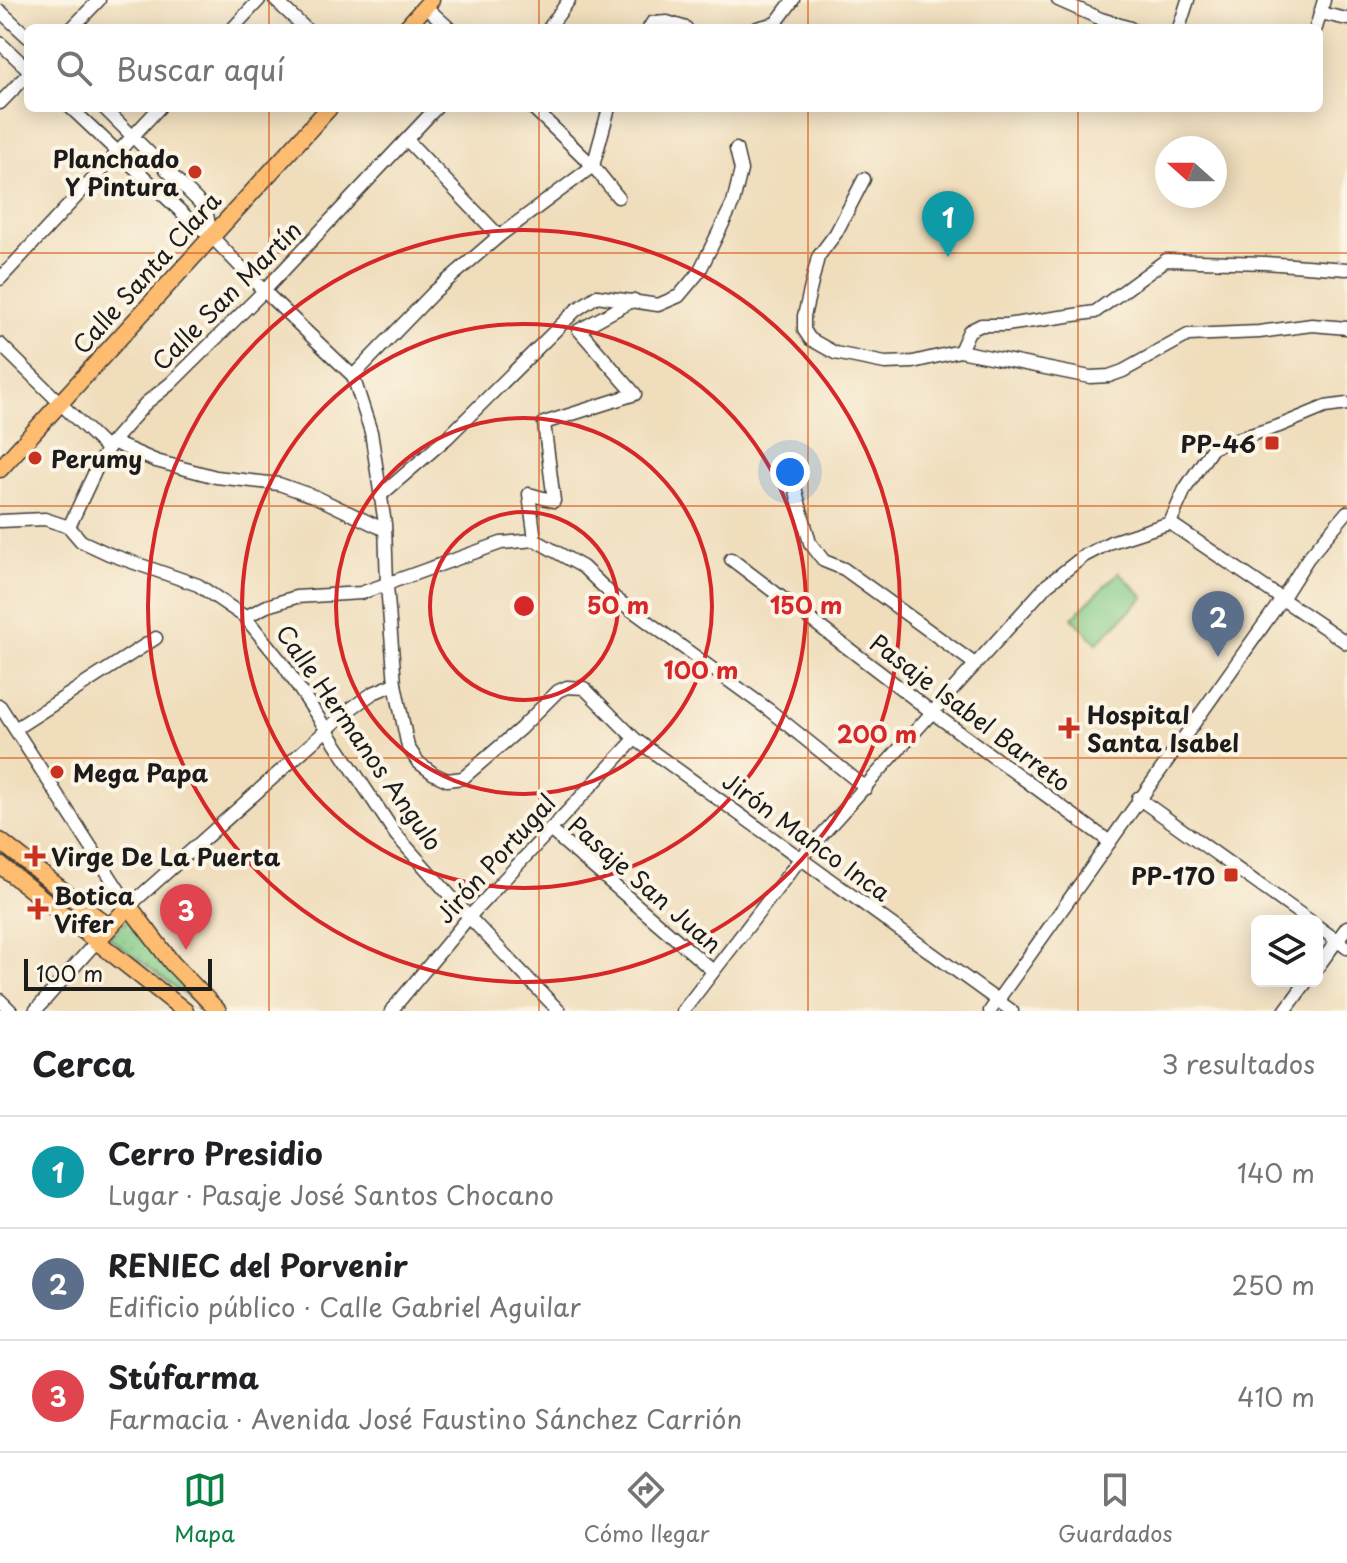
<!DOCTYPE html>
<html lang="es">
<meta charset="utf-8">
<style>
:root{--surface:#fff;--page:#f2f2f2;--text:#202124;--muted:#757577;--line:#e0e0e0;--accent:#0b8043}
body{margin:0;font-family:"Playpen Sans",sans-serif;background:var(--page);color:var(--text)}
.controls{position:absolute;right:24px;bottom:24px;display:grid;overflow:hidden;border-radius:12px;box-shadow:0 4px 20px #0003}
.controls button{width:72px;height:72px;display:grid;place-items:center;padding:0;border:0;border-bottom:2px solid var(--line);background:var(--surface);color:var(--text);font:40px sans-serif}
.compass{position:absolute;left:1155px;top:136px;width:72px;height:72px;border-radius:50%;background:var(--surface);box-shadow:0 4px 20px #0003;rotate:291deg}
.scale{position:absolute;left:24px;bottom:20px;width:188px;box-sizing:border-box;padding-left:8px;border:4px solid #1c1c1c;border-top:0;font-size:22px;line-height:28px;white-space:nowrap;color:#1c1c1c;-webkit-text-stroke:6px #fcf5e5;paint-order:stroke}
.you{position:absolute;left:790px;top:472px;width:28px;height:28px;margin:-20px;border:6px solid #fff;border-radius:50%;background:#1a73e8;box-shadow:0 0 0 12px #1a73e833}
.badge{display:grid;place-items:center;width:52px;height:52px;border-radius:50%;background:var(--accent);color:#fff;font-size:26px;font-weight:700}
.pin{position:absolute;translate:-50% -66px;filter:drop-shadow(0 2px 4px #0008)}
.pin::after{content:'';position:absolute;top:42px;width:28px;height:24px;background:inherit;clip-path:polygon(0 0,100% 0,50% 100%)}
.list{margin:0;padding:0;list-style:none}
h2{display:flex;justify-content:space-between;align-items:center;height:104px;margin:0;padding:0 32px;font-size:34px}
h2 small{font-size:26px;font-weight:400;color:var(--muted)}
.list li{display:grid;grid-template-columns:52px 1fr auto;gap:24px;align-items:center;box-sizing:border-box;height:112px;padding:0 32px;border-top:2px solid var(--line)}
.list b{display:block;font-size:30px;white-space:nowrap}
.list p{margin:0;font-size:26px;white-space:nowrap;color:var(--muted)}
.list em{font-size:26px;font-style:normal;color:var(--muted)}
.icon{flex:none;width:44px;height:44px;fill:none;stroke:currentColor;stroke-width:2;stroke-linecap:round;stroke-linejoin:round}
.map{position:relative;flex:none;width:1347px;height:1011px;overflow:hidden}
.search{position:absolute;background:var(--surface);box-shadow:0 4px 20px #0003;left:24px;right:24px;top:24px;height:88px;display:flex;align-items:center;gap:20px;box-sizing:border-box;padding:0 28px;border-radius:12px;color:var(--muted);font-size:30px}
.sheet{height:440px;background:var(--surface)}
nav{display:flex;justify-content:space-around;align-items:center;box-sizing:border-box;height:112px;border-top:2px solid var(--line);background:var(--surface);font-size:22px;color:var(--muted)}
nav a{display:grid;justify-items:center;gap:4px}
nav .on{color:var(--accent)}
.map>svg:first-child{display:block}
.park{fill:url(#park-dots);stroke:#4f7351;stroke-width:2}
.pitch{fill:#82ca86;stroke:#4f7351;stroke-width:2}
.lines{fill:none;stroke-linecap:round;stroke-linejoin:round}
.minor-casing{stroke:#3c3934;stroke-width:15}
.major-casing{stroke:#3c3934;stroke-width:19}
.minor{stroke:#fff;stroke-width:12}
.major{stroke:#febc70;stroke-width:16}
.grid{fill:none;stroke:#d4530e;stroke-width:2;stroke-opacity:0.55}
.ring{fill:none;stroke:#d62828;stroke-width:4}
.poi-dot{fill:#c8321e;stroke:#fcf5e5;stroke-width:3}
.labels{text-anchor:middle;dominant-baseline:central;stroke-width:8;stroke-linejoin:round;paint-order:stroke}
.poi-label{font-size:24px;font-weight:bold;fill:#1c1c1c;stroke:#fcf5e5;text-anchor:start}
.street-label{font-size:24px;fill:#1c1c1c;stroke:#fcf5e5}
.centre{fill:#d62828;stroke:#fcf5e5;stroke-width:4}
.ring-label{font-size:24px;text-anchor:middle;font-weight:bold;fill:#d62828;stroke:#fcf5e5;stroke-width:8;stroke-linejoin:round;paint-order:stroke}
</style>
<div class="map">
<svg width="1347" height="1011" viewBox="0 0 1347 1011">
<defs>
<pattern id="park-dots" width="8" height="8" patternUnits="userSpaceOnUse" patternTransform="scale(2)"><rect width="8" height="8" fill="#82ca86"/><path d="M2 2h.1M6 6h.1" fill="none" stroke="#70ad73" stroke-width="1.8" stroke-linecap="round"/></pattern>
</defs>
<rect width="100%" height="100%" fill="#fcf5e5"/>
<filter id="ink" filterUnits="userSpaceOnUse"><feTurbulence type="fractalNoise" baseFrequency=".0125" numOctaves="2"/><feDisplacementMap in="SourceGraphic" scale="16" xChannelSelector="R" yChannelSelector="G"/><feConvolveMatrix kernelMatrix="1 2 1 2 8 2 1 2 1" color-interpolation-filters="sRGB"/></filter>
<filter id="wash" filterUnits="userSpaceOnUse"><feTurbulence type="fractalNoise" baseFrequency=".006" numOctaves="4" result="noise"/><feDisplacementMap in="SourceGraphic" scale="32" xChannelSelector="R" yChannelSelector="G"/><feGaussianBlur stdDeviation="1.8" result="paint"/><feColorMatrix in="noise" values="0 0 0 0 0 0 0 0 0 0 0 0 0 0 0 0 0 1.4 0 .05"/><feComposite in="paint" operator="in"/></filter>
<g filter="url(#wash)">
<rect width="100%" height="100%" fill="#efddbb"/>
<polygon class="park" points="130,918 193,998 190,999 109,937"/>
<polygon class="pitch" points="1119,572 1144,597 1097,643 1072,618"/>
</g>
<g filter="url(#ink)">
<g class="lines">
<g class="minor-casing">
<g id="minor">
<polyline points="275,0 305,28"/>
<polyline points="1058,0 1101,19 1130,28"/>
<polyline points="426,7 449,28"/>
<polyline points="0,11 28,37"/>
<polyline points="1320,13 1347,19"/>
<polyline points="72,28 99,0"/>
<polyline points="233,28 259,0"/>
<polyline points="549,28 569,0"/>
<polyline points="649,28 652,23 667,22 686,28"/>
<polyline points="757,28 776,23 793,0"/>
<polyline points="1179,28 1188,0"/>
<polyline points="1316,28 1324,0"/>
<polyline points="0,43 28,69"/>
<polyline points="0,103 28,74"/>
<polyline points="71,108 192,222 211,236 264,291 353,376 371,432 385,524 387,585 395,684 408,747 418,762 434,774 447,780 463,778 520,729 558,691 567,687 584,688 635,739 1012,1011"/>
<polyline points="104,108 206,209 211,236"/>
<polyline points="533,108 593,166 618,197"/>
<polyline points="407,140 499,236"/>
<polyline points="864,179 836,233 818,257 804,316 804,330 810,339 835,353 885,363 913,362 960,351 1090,377 1109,376 1123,371 1188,335 1259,332 1312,325 1347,328"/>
<polyline points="0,279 159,108"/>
<polyline points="0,344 107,449"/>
<polyline points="960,351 969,331 981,325 1006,325 1095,312 1166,260 1265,263 1347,269"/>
<polyline points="353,376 434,292 499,236 593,166 609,108"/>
<polyline points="112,442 156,461 216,477 279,484 316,497 385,530"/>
<polyline points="794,484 810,543 824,561 844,569 975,664"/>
<polyline points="381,495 448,437 576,310 597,296 658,305 679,296 699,272 733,203 741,170 736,149"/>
<polyline points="0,521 45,519 69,527 81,541 109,554 198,585 245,617 283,664 396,835 469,917 559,1011"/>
<polyline points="1170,523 1347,643"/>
<polyline points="69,527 100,461 112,442 146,403 170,384 264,291 436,108"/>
<polyline points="535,540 529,494 554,501 544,423 635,394 579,330 634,300"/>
<polyline points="731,559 933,713 1110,842"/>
<polyline points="245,617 267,606 296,597 361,593 501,543 535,540 583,567 615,598 769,710 866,788"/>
<polyline points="0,706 129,906 349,710 373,693 395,684"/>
<polyline points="15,729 156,638"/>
<polyline points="1138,798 1310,921"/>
<polyline points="550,830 713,971"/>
<polyline points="1317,926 1347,948"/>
<polyline points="1317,968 1347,927"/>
<polyline points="0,1000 11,1011"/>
<polyline points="35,1011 96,942"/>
<polyline points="391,1011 469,917 635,739"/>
<polyline points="683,1011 800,859 1047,585 1084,556 1111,542 1170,523 1185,489 1213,447 1279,426 1325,407 1347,404"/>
<polyline points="990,1011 1282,599 1308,558 1347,512"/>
<polyline points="1285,1011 1307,981"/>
</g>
</g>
<g class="major-casing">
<g id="major">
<polyline points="406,28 431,0"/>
<polyline points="0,469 329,108"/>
<polyline points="0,841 109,927"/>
<polyline points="0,865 185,1011"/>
<polyline points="96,942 129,906 172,963 218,1011"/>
</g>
</g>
<use href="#minor" class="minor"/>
<use href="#major" class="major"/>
</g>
</g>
<path class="grid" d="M269,0v28M539,0v28M808,0v28M1078,0v28M269,108v903M539,108v903M808,108v903M1078,108v903M0,253h1347M0,506h1347M0,758h1347"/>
<g class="ring">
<circle cx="524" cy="606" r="94"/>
<circle cx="524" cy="606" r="188"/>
<circle cx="524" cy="606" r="282"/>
<circle cx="524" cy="606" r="376"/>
</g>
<g class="poi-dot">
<circle cx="195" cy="172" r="8"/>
<rect x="1264" y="435" width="16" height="16" rx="4"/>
<circle cx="35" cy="458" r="8"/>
<path d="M1065 716h8v8h8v8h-8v8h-8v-8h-8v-8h8z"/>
<circle cx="57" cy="772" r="8"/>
<path d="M31 844h8v8h8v8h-8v8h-8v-8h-8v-8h8z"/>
<rect x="1223" y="867" width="16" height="16" rx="4"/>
<path d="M34 897h8v8h8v8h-8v8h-8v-8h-8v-8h8z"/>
</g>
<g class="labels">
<g class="poi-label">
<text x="179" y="158" text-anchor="end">Planchado<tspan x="179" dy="28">Y Pintura</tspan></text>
<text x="1256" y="443" text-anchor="end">PP-46</text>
<text x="51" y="458">Perumy</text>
<text x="1087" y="714">Hospital<tspan x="1087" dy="28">Santa Isabel</tspan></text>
<text x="73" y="772">Mega Papa</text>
<text x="51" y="856">Virge De La Puerta</text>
<text x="1215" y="875" text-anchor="end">PP-170</text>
<text x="54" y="895">Botica<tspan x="54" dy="28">Vifer</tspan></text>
</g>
<g class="street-label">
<text transform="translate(146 272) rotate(-48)">Calle Santa Clara</text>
<text transform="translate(226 295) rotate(-45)">Calle San Martín</text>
<text transform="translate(971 712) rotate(37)">Pasaje Isabel Barreto</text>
<text transform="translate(360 737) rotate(55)">Calle Hermanos Angulo</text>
<text transform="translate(807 836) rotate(36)">Jirón Manco Inca</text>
<text transform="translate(495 858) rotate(-48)">Jirón Portugal</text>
<text transform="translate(646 884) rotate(41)">Pasaje San Juan</text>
</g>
</g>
<circle cx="524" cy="606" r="12" class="centre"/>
<g class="ring-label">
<text x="618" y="614">50 m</text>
<text x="806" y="614">150 m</text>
<text x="701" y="679">100 m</text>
<text x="877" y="743">200 m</text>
</g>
</svg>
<div class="controls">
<button><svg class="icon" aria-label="layers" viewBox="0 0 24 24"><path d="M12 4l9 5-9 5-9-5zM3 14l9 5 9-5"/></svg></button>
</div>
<svg class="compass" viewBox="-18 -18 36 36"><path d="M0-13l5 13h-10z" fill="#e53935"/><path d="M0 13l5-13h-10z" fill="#757577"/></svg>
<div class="scale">100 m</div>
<div class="you"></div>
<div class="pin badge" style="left:948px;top:257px;background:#0f9aa8">1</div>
<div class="pin badge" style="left:1218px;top:657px;background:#5c6f8a">2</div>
<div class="pin badge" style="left:186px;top:950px;background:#e0444e">3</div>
<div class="search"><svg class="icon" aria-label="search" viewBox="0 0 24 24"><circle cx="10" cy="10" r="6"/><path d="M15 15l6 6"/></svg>Buscar aquí</div>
</div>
<section class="sheet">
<h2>Cerca<small>3 resultados</small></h2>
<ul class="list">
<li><span class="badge" style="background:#0f9aa8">1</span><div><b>Cerro Presidio</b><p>Lugar · Pasaje José Santos Chocano</p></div><em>140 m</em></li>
<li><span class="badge" style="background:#5c6f8a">2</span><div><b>RENIEC del Porvenir</b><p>Edificio público · Calle Gabriel Aguilar</p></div><em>250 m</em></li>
<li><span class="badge" style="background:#e0444e">3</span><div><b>Stúfarma</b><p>Farmacia · Avenida José Faustino Sánchez Carrión</p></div><em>410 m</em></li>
</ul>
</section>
<nav>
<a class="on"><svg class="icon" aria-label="map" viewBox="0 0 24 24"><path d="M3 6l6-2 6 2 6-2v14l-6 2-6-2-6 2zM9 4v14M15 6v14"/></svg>Mapa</a>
<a><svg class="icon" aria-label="directions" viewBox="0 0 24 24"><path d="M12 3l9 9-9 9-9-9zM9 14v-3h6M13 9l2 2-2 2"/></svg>Cómo llegar</a>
<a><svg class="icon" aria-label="saved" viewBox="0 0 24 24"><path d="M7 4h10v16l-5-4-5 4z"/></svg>Guardados</a>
</nav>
